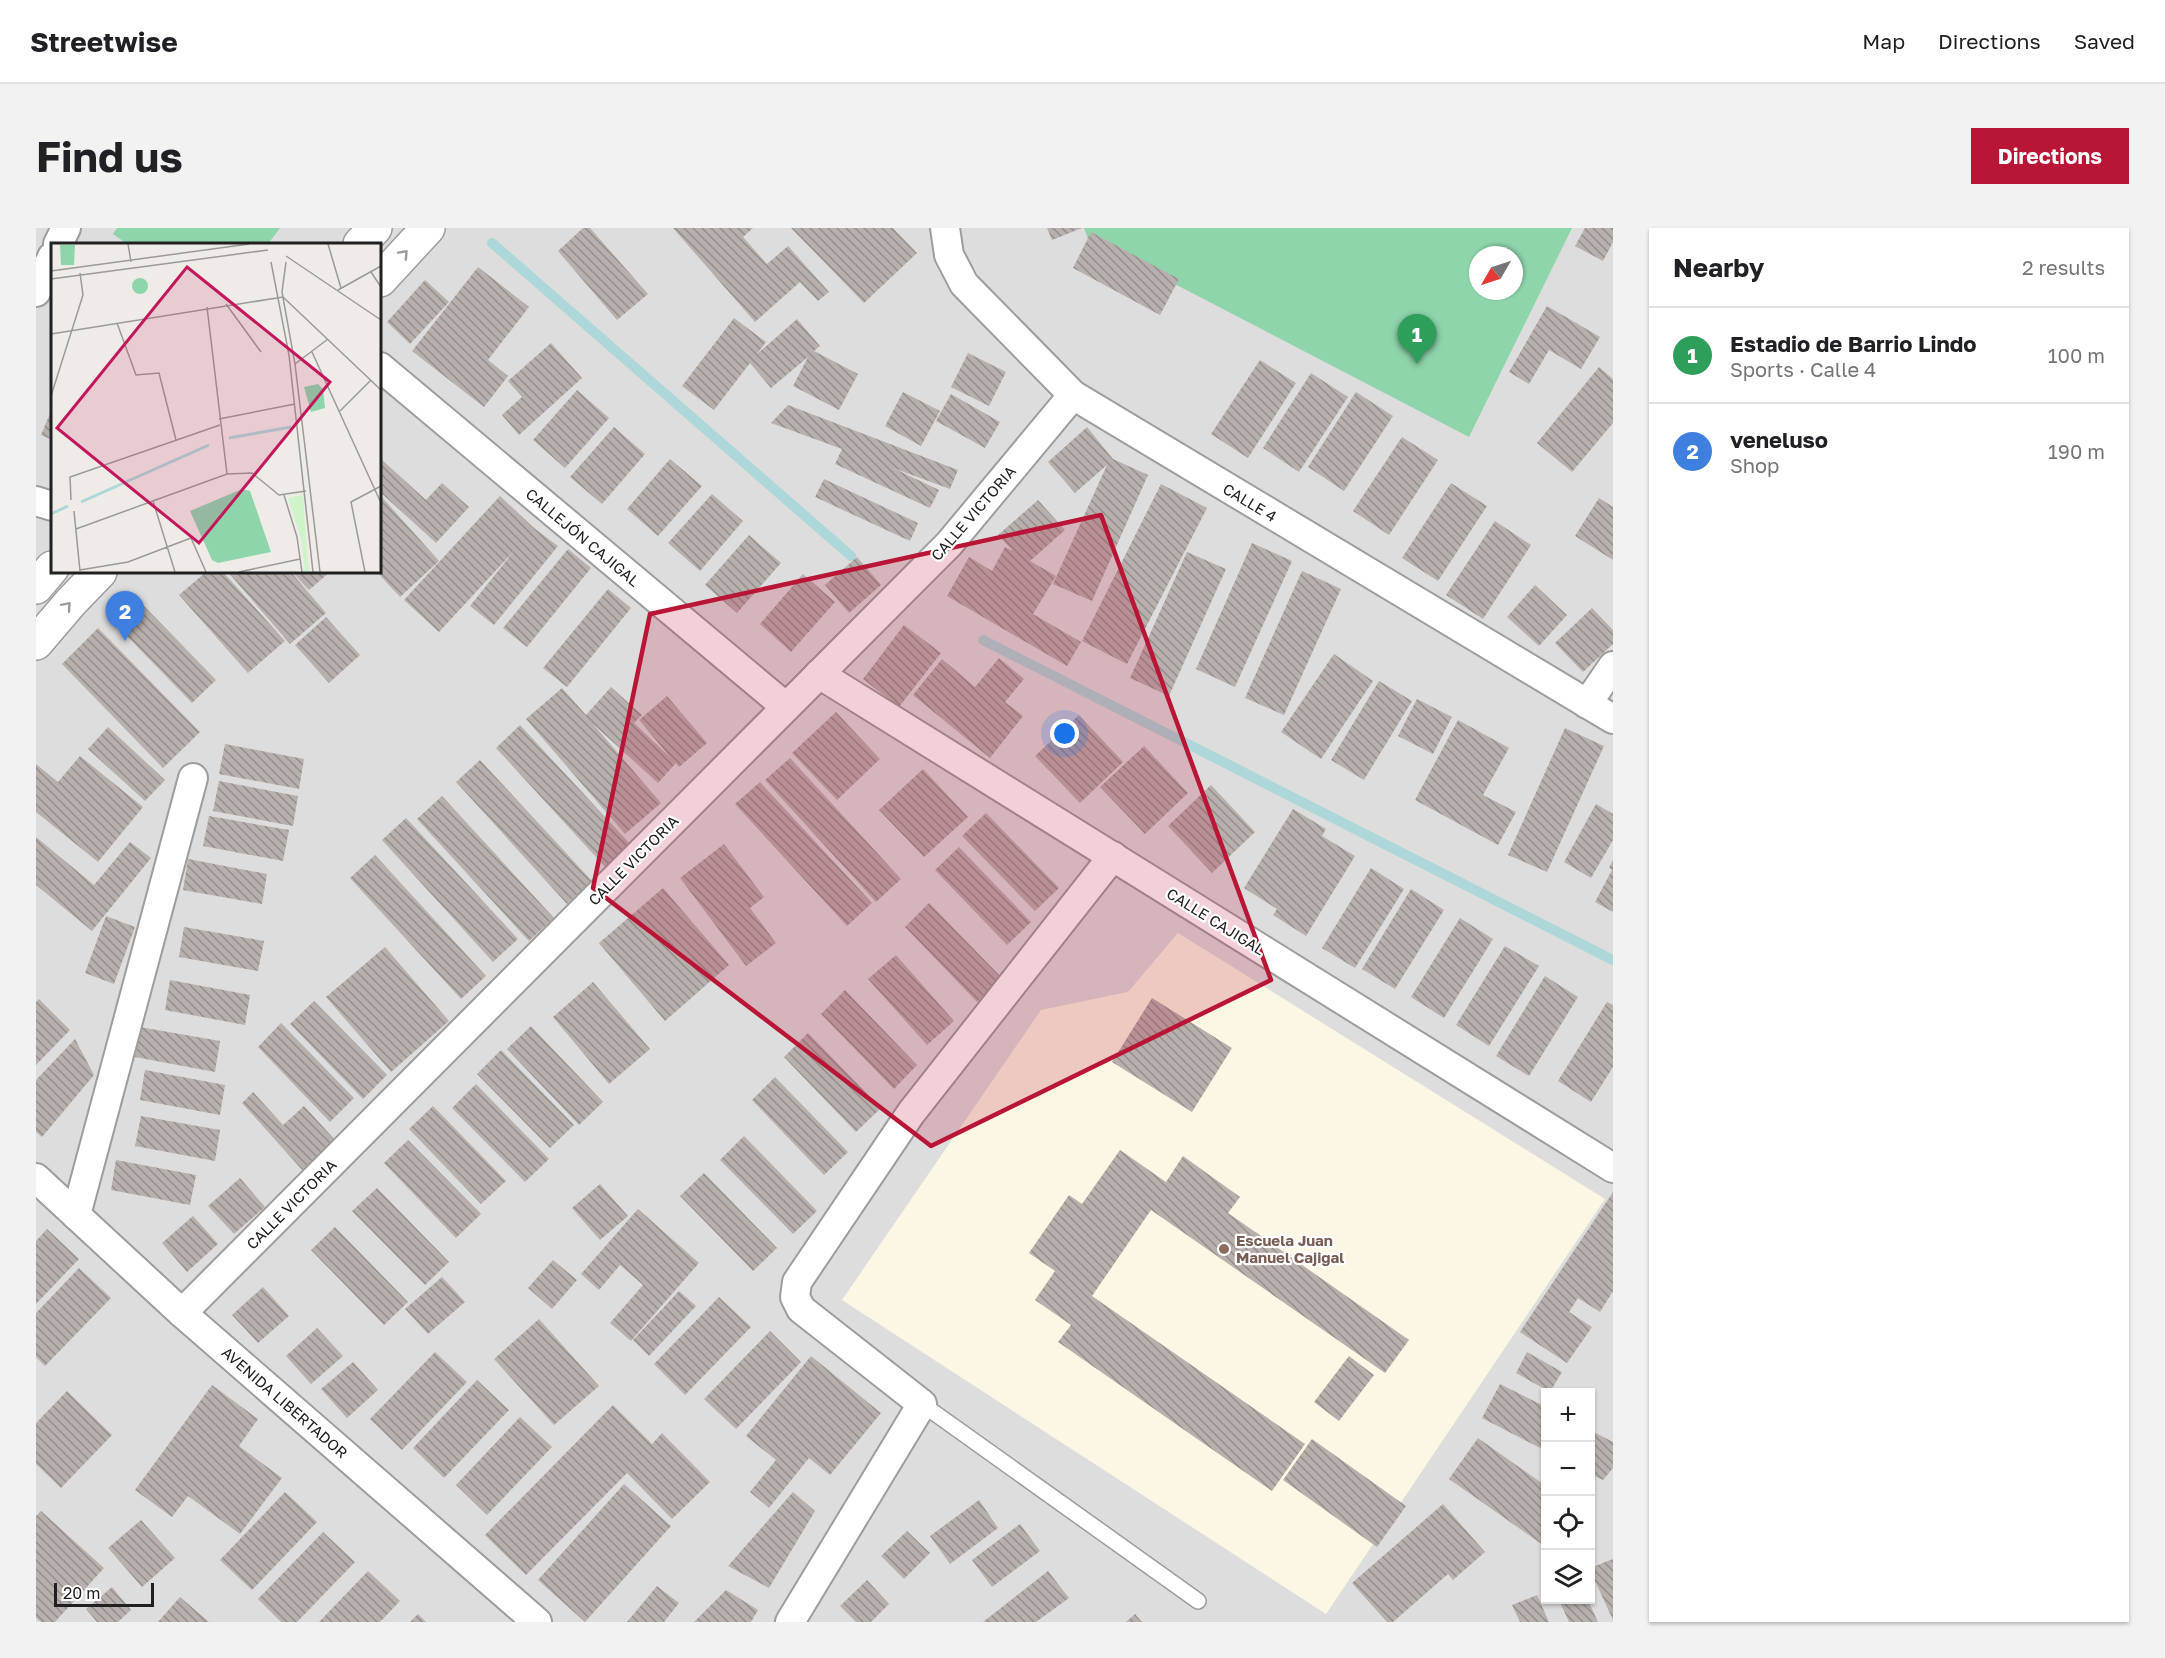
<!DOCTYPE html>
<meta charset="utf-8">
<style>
:root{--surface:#fff;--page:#f2f2f2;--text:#202124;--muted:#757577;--line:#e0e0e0;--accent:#b91637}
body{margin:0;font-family:"Golos Text",sans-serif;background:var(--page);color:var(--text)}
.controls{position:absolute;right:18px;bottom:18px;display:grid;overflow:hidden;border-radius:0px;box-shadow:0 2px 4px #0004}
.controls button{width:54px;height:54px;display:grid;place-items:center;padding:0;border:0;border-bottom:2px solid var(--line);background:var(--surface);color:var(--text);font:30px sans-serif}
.compass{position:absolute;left:1433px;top:18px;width:54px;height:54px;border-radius:50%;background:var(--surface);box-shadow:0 2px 4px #0004;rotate:231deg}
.scale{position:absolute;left:18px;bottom:15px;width:100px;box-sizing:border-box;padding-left:6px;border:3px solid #202020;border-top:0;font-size:16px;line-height:21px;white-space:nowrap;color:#202020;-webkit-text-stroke:4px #fff;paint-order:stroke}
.you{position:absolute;left:1029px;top:506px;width:21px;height:21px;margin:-15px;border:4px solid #fff;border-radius:50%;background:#1a73e8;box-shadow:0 0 0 9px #1a73e833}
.badge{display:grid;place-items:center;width:39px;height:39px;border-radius:50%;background:var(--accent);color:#fff;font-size:20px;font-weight:700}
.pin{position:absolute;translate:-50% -50px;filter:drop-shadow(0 2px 3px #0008)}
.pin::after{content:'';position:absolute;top:32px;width:21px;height:18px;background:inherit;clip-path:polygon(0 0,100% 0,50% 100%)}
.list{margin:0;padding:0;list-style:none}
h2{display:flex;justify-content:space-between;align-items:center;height:78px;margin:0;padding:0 24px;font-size:26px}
h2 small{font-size:20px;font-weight:400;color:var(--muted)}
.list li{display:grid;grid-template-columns:39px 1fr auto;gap:18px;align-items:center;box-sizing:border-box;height:96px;padding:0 24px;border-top:2px solid var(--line)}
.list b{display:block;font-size:22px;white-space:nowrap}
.list p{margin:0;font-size:20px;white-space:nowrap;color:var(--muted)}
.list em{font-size:20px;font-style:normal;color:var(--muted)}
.icon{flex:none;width:33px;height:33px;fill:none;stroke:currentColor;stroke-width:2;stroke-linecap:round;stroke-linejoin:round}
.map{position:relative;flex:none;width:1577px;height:1394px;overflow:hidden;border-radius:0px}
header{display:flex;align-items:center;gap:36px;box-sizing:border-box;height:84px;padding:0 30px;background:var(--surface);border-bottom:2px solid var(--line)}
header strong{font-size:28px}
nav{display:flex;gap:33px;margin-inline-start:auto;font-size:21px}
.intro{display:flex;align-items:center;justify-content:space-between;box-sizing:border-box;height:144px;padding:0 36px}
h1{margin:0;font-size:42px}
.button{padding:15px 27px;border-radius:0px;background:var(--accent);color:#fff;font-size:21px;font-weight:700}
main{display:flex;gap:36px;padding:0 36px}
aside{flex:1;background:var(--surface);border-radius:0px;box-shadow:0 2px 4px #0004}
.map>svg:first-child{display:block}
.residential{fill:#dedddd;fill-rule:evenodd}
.education{fill:#fcf7e4}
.pitch{fill:#8ed5ac;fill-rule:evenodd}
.parking{fill:#dcdcdc}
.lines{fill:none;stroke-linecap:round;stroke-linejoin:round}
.stream{stroke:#add7d8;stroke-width:10}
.building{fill:url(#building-back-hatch)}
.service-casing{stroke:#9d9d9d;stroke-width:18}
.minor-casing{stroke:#9d9d9d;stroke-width:32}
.tertiary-casing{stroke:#9d9d9d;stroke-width:36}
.service{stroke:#fff;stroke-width:15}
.minor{stroke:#fff;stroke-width:28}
.tertiary{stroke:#fff;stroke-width:33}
.oneway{stroke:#9b9b9b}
.marked{fill:#b91637;fill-opacity:0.2;stroke:#b91637;stroke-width:4.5;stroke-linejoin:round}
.education-dot{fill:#8d6e63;stroke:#fff;stroke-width:2}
.labels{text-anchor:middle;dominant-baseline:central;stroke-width:4.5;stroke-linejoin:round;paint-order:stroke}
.street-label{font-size:15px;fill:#202020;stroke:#fff}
.education-label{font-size:15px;font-weight:bold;fill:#785e54;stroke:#fff;text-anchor:start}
.inset-river{fill:none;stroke:#add7d8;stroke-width:3}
.inset-road{fill:none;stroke:#9c9a97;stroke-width:1.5}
.view{fill:#c2185b;fill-opacity:0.15;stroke:#c2185b;stroke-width:3}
.inset-edge{fill:none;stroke:#202020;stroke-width:3}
</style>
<header>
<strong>Streetwise</strong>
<nav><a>Map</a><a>Directions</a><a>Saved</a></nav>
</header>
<div class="intro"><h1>Find us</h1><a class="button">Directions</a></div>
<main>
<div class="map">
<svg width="1577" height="1394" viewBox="0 0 1577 1394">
<defs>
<pattern id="building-back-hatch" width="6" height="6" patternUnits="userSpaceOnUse" patternTransform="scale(1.5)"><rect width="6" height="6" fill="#b8b0ad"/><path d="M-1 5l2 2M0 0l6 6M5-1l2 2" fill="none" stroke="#958f8c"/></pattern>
</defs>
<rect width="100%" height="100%" fill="#efebe7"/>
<path class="residential" d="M0,0h1577v1394h-1577zM16,16h328v328h-328zM1442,27h36v36h-36zM1510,1164h44v208h-44z"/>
<polygon class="education" points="1142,705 1569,971 1290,1386 806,1072 1005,782 1092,764"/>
<g class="pitch">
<polygon points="81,0 244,0 232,16 91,16 77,6"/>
<path d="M1048,0h488l-103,209 -381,-198zM1442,27h36v36h-36z"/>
</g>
<polygon class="parking" points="101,1088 161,1146 106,1203 43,1146"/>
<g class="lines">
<g class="stream">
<polyline points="456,15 815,328"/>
<polyline points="947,412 1577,732"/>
</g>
</g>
<g class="building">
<polygon points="547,0 554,0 612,66 581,92 522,23"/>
<polygon points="637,0 717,0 707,9 731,36 752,18 793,64 782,73 764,54 719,94"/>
<polygon points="755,0 857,0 881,25 828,75"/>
<polygon points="1011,0 1046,0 1016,12"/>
<polygon points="1549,0 1577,0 1577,14 1567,33 1539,18"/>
<polygon points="1055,4 1143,51 1124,87 1037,40"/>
<polygon points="442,39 493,79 452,132 472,148 448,179 376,123"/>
<polygon points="389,52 413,74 374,116 351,94"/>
<polygon points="1511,78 1564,109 1545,141 1513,122 1493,156 1473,144"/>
<polygon points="698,90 730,114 721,126 761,91 784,118 778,123 822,146 803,182 757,158 772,129 735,160 714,135 678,182 646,158"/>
<polygon points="515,115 546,150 483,207 466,187 486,169 472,153"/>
<polygon points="932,125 970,144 953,178 915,159"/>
<polygon points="1224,132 1260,155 1212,230 1175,206"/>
<polygon points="1563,139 1577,151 1577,195 1536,244 1501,215"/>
<polygon points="1275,145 1312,169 1263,244 1227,220"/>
<polygon points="541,162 573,190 529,240 497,212"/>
<polygon points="867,164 904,183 885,218 849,198"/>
<polygon points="1320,164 1357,188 1308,263 1272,239"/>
<polygon points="915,166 964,194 949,220 900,193"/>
<polygon points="752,177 922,242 914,261 857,240 903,262 894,280 799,236 806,221 735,195"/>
<polygon points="16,181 16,212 5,207"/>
<polygon points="578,199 609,226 566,276 534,249"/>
<polygon points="1051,199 1077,231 1112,247 1056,373 1017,356 1071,237 1039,265 1012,234"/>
<polygon points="1366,209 1402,232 1353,307 1317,283"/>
<polygon points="344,230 390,272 406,255 433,279 400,315 344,264"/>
<polygon points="634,231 666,258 622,308 591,281"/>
<polygon points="788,251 882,295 874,313 779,269"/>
<polygon points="1415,255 1451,278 1402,353 1366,330"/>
<polygon points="1125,256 1171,280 1091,436 1046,413"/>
<polygon points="676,266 707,293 664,343 632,315"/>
<polygon points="344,267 403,333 364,369 341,344 344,344"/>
<polygon points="464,268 498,300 522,318 458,397 434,378 478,323 403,404 368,372"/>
<polygon points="1563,270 1577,279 1577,332 1539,308"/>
<polygon points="1002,272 1029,302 994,333 1020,348 997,386 1045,414 1031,438 911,368 933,329 956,343 969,319 977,323 962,307"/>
<polygon points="1459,293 1495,317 1447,391 1410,367"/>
<polygon points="713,307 745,335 701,385 669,357"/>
<polygon points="1216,315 1256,333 1199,459 1160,441"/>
<polygon points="532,321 555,340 491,419 467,400"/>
<polygon points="1151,324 1190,341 1133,468 1094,450"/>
<polygon points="821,329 845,357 813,385 789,357"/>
<polygon points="1266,343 1305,361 1248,487 1209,470"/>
<polygon points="170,344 187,344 249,413 212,445 143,367"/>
<polygon points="192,344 255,344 290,385 254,416"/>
<polygon points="256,344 294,344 273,362"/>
<polygon points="767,346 799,374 755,424 724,396"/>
<polygon points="1499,357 1531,387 1503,418 1471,389"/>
<polygon points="572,361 595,380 531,459 507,440"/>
<polygon points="107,377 180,452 156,475 84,401"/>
<polygon points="1556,380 1577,402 1577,416 1547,444 1519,415"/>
<polygon points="290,389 324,427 293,455 259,417"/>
<polygon points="868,397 905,425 863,479 827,451"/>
<polygon points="62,400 164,504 127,540 26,436"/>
<polygon points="1298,426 1337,453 1285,531 1245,504"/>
<polygon points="963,430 988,451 969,474 987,488 954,530 877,467 906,431 939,459"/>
<polygon points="1343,453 1376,473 1328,552 1295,532"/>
<polygon points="575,459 606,487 598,495 634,529 603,492 631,468 671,515 643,539 640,535 622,555 557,496 625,575 589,606 490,491 526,460 550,487"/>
<polygon points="1381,471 1416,489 1397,526 1362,508"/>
<polygon points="800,484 844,531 801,572 756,525"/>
<polygon points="1043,487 1087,534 1044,575 999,528"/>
<polygon points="1422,492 1473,520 1447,567 1480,584 1462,617 1379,572"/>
<polygon points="484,497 596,618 571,641 460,520"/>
<polygon points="72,499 129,552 109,573 52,521"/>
<polygon points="1529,500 1568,518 1511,644 1472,627"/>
<polygon points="189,516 268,531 263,561 183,546"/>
<polygon points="1108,518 1152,565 1109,606 1064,559"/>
<polygon points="44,528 107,579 62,634 0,584 0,536 22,554"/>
<polygon points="754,530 865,651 840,674 729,552"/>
<polygon points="444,532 556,653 531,676 420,554"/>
<polygon points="887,541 932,589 888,629 843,582"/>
<polygon points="183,553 262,568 257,598 177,583"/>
<polygon points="724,554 836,675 811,698 699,576"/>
<polygon points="1175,557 1219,604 1176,645 1132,598"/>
<polygon points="406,568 518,690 493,713 381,591"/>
<polygon points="1560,576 1577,586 1577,612 1555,650 1528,634"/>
<polygon points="1257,581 1290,601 1286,608 1319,628 1270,708 1237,687 1241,681 1208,660"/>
<polygon points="950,585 1023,660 999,683 926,608"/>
<polygon points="173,588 253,602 247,633 167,618"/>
<polygon points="370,590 482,711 457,734 346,612"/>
<polygon points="0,609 58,657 94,614 115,630 56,703 0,657"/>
<polygon points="688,616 728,669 714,680 740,715 710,738 644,650"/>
<polygon points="923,619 995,694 971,717 899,642"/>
<polygon points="339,627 450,748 425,771 314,650"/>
<polygon points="152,631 231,646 226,676 147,662"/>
<polygon points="1577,632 1577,684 1559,674 1576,642 1573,640"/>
<polygon points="1335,640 1368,661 1319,740 1286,720"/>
<polygon points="627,660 693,737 629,793 563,715"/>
<polygon points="1375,661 1408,682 1359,761 1326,741"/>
<polygon points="893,675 966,750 941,774 869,699"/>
<polygon points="70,688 99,699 78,756 49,745"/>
<polygon points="1424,690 1457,711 1408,790 1375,769"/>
<polygon points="148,699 228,713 222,743 143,729"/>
<polygon points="1469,718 1503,738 1453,818 1420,797"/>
<polygon points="349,719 413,793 355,844 290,769"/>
<polygon points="860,727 918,793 891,817 832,751"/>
<polygon points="1509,748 1542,769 1493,848 1460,828"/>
<polygon points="134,752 214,767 209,797 129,782"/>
<polygon points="557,754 614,821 573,856 517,789"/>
<polygon points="809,762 881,837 858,861 785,786"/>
<polygon points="1116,770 1196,820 1156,884 1076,834"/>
<polygon points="3,771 34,802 0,837 0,774"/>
<polygon points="278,773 351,847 327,871 254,796"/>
<polygon points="1571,774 1577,777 1577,839 1555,874 1522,853"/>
<polygon points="245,795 318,870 294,894 222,819"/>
<polygon points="495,798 567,874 543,897 471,821"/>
<polygon points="104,799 184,813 179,844 99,829"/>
<polygon points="772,805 845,880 820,904 748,829"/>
<polygon points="39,811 58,847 6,909 0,904 0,852"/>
<polygon points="465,822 538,897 514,920 441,846"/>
<polygon points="109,842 189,857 184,887 104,872"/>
<polygon points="739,849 812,924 788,947 716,872"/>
<polygon points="440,856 513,931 489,954 416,880"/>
<polygon points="217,864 247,897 268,878 301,914 268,944 206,875"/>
<polygon points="397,878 470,953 445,976 373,901"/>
<polygon points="105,888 184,902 179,933 99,918"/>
<polygon points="708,908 781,983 757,1006 684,932"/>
<polygon points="372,912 445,986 420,1010 348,935"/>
<polygon points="1084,922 1130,954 1147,928 1204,969 1192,985 1373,1112 1349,1145 1115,982 1056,1068 1269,1216 1236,1263 1022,1114 1035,1097 999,1072 1019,1043 993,1025 1033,967 1046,976"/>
<polygon points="80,932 160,947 154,977 75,962"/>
<polygon points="668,945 741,1020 717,1043 644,968"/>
<polygon points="204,950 229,979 198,1006 172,978"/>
<polygon points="564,956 592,988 564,1012 536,980"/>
<polygon points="341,960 413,1034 389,1057 316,983"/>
<polygon points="1577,964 1577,1063 1564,1084 1542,1070 1533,1084 1556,1099 1531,1135 1484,1104"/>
<polygon points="602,981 663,1035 595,1113 574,1095 607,1057 584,1037 563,1062 545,1046"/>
<polygon points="157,988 182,1016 151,1044 126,1015"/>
<polygon points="299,999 372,1074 348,1097 275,1022"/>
<polygon points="11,1001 43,1031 0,1076 0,1013"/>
<polygon points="517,1032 541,1052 516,1081 492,1060"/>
<polygon points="43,1040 75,1070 9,1138 0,1129 0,1085"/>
<polygon points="406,1049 429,1074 392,1106 369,1081"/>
<polygon points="227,1059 253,1088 222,1115 196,1087"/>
<polygon points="643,1063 660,1078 613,1128 597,1112"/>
<polygon points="683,1069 715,1099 649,1167 618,1136"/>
<polygon points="503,1091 563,1158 518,1197 458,1131"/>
<polygon points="281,1100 307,1128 275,1156 250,1128"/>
<polygon points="734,1103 765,1134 700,1201 668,1171"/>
<polygon points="399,1124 431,1154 366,1222 334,1191"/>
<polygon points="1491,1124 1526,1144 1514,1164 1480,1145"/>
<polygon points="775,1128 845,1185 794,1247 773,1230 733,1280 714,1264 740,1232 710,1208"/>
<polygon points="1313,1128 1338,1147 1303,1193 1278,1174"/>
<polygon points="317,1134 342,1162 311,1190 285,1161"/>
<polygon points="441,1152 473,1182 408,1250 377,1220"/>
<polygon points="1464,1156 1510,1179 1510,1223 1446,1190"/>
<polygon points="176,1157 222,1191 203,1218 246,1250 204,1306 152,1268 136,1289 99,1262"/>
<polygon points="31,1163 76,1207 25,1260 0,1236 0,1195"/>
<polygon points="577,1177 616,1216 626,1205 674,1254 636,1291 591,1245 490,1347 449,1307"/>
<polygon points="484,1189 516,1219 451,1287 420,1257"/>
<polygon points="1554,1202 1577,1214 1577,1240 1567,1252 1554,1246"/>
<polygon points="1442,1210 1510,1258 1510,1314 1507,1317 1413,1251"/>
<polygon points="1276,1211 1370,1278 1341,1319 1247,1252"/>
<polygon points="588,1256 635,1298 549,1394 502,1352"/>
<polygon points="249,1264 281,1294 216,1362 184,1332"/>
<polygon points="757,1264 779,1283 733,1360 692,1338"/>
<polygon points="943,1272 962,1300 914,1336 894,1308"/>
<polygon points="1407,1276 1449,1324 1417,1352 1412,1346 1357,1394 1351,1394 1316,1355"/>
<polygon points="5,1283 68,1340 19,1394 5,1394 0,1390 0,1288"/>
<polygon points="105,1292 139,1330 106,1359 72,1320"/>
<polygon points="984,1296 1004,1323 956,1359 936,1332"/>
<polygon points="871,1303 894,1325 868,1351 845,1328"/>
<polygon points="287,1304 319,1334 261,1394 245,1394 222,1371"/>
<polygon points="1577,1331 1577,1392 1554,1342 1554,1340"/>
<polygon points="332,1343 364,1373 344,1394 283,1394"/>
<polygon points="1012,1343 1033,1370 1000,1394 947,1394"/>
<polygon points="831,1352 853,1376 835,1394 820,1394 804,1378"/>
<polygon points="621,1358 643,1375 628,1394 591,1394"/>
<polygon points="76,1359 95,1382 82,1394 61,1394 50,1381"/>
<polygon points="690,1362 722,1382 715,1394 658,1394"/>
<polygon points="1501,1367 1513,1394 1484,1394 1476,1377"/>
<polygon points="144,1369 173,1394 122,1394"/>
<polygon points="1523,1372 1552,1372 1562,1394 1533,1394"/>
<polygon points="382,1386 390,1394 374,1394"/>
<polygon points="1099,1386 1106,1394 1090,1394"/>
</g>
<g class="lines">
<g class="service-casing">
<polyline id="service" points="886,1176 1162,1373"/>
</g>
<g class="minor-casing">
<g id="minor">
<polyline points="909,0 913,27 928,56 1037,167 1577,491"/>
<polyline points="22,16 30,0"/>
<polyline points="0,64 16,29"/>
<polyline points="344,139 750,479"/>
<polyline points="0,273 16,278"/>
<polyline points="783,446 1577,940"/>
<polyline points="1551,476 1577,438"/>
<polyline points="0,950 146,1085 501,1394"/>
<polyline points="40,987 157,550"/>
<polyline points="146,1085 913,316 1037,167"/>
<polyline points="754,1394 886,1176 765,1081 759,1069 761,1054 875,885 1077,628"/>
</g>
</g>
<g class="tertiary-casing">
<g id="tertiary">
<polyline points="324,16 339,0"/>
<polyline points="344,52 392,0"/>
<polyline points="0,359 16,340"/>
<polyline points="0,415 35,374 64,344"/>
</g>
</g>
<use href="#service" class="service"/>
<use href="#minor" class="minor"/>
<use href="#tertiary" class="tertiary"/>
</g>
<defs><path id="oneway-chevron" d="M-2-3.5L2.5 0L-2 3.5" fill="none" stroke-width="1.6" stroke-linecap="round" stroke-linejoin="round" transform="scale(1.5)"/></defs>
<g class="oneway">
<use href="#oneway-chevron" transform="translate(368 26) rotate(-47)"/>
<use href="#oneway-chevron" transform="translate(31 378) rotate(-49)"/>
</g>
<path class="marked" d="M1065,287l170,465 -340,166 -338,-258 57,-274z"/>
<circle class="education-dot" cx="1188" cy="1021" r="6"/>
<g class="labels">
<g class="street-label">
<text transform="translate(1214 274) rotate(31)">CALLE 4</text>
<text transform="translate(937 285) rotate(-49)">CALLE VICTORIA</text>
<text transform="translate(547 309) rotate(40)">CALLEJÓN CAJIGAL</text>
<text transform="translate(597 632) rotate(-45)">CALLE VICTORIA</text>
<text transform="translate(1180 693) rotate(32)">CALLE CAJIGAL</text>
<text transform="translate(255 976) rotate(-45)">CALLE VICTORIA</text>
<text transform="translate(249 1174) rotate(41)">AVENIDA LIBERTADOR</text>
</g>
<g class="education-label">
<text x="1200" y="1012">Escuela Juan<tspan x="1200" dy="17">Manuel Cajigal</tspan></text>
</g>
</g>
<g transform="translate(15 15)">
<rect width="330" height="330" fill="#efebe7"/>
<path d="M252,252l5,70 1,7h-4l-4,-34 -13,-40z" fill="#cff4ca"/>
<path d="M9,2h15l-1,20h-13zM81 43a8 8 0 1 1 16 0a8 8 0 1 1-16 0ZM267,141l5,5 2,19 -14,4 -7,-25zM191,246l8,2 21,61 -53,11 -6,-3 -22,-49z" fill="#8ed5ac"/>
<path class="inset-river" d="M178,195l62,-11M30,259l128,-57M0,271l17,-8"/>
<path class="inset-road" d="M77,1l3,18M277,1l13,44M235,13l95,64M220,19l18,93 24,217M235,19l-4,30 13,72 25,208M0,28l198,-27M320,29l10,15M0,36l217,-29M287,47l43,-24M175,61l35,48M156,64l20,167M66,80l19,52 23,-2 17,67M0,91l232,-37 98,93M261,109l69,151M244,121l33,-25M0,153l32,-101 -3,-22M289,168l31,-31M168,176l76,-15M233,252l13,42 5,35M20,257l-1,-23 150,-52M102,258l22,71M23,268l6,60M25,286l151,-55 25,-1 27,22 27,-4M29,327l48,-8 63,-24 15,34M188,329l61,-13M314,329l-14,-70 30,-16"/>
<path class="view" d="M136,24l143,115 -131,161 -142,-115z"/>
<rect width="330" height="330" class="inset-edge"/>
</g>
</svg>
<div class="controls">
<button>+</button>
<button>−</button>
<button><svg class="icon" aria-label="locate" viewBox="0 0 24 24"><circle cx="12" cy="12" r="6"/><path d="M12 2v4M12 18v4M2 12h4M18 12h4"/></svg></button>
<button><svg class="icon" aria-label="layers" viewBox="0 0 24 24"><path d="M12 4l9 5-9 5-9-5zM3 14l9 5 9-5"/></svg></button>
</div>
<svg class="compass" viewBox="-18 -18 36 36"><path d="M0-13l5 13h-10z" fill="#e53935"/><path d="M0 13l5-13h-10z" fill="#757577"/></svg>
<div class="scale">20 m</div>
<div class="you"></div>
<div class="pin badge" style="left:1381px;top:136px;background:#2e9e5b">1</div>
<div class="pin badge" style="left:89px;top:413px;background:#3f7fe0">2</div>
</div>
<aside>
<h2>Nearby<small>2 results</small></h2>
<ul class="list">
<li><span class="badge" style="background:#2e9e5b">1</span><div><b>Estadio de Barrio Lindo</b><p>Sports · Calle 4</p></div><em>100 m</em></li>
<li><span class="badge" style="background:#3f7fe0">2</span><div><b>veneluso</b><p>Shop</p></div><em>190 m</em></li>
</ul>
</aside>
</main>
